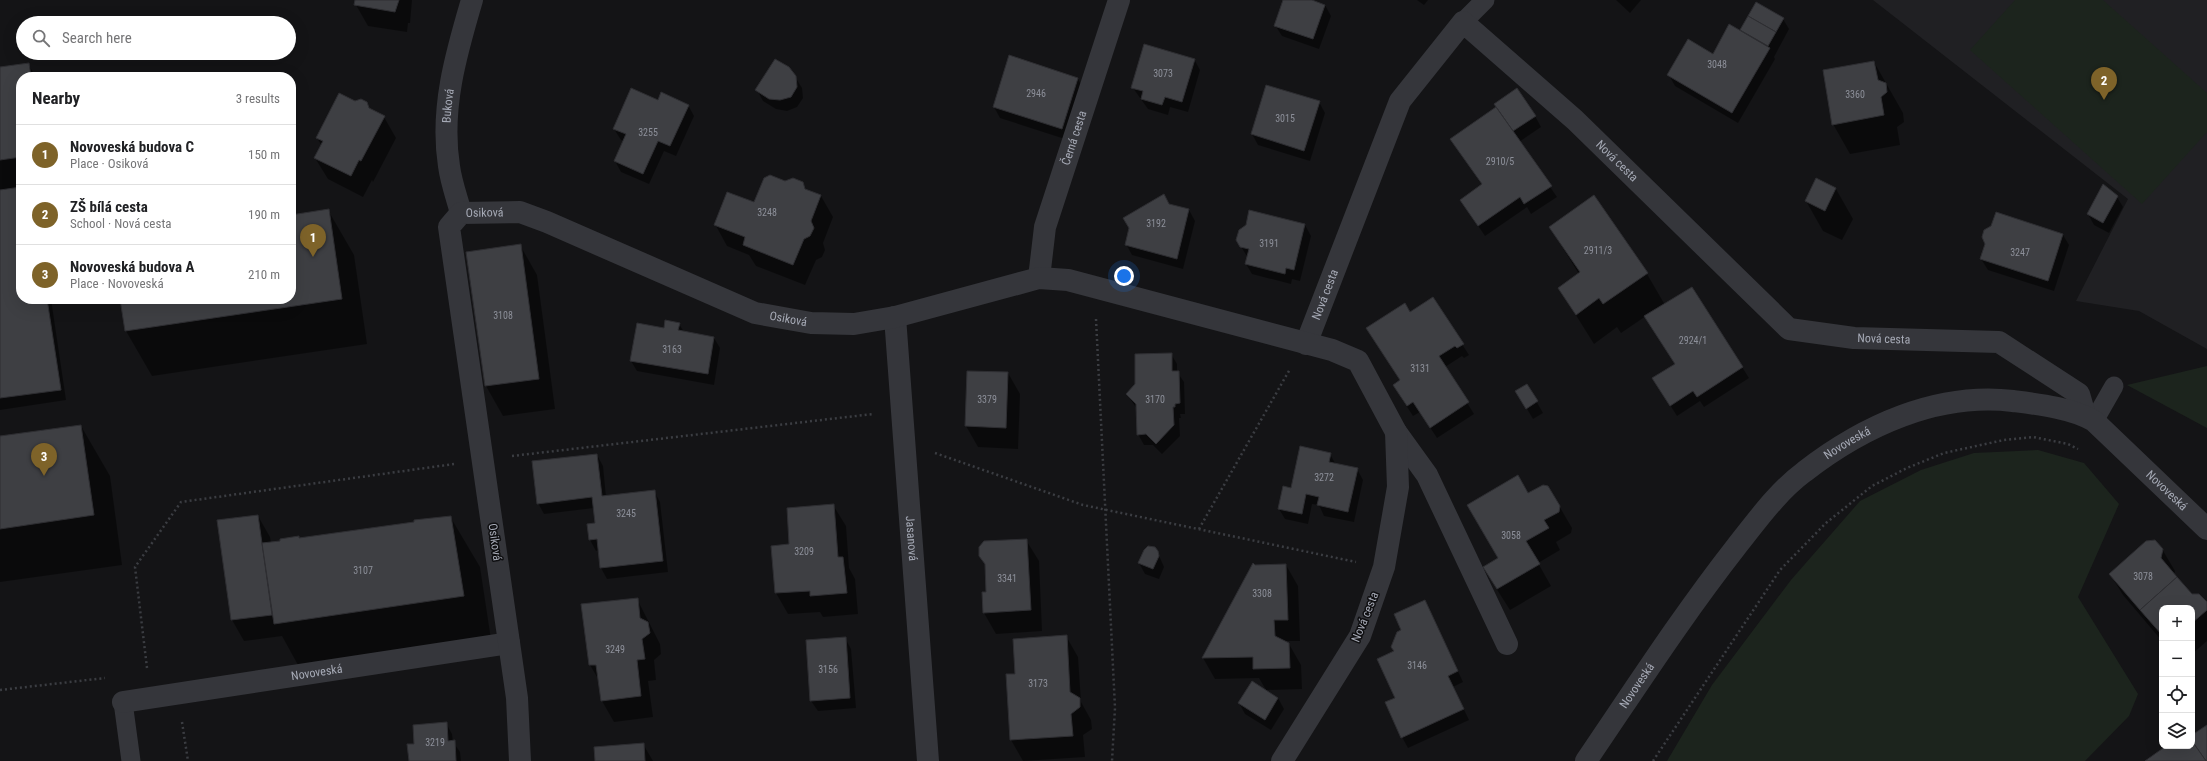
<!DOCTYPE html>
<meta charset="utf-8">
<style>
:root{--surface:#fff;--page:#f2f2f2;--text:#202124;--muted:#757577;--line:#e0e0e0;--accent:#7e6329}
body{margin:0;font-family:"Roboto Condensed",sans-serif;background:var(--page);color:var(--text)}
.controls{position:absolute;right:12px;bottom:12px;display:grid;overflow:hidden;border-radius:8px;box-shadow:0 4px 16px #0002}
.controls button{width:36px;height:36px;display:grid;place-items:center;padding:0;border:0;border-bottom:1px solid var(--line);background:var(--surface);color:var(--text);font:20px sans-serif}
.you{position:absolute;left:1124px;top:276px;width:14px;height:14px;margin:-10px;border:3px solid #fff;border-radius:50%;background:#1a73e8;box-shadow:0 0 0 6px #1a73e833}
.badge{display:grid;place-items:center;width:26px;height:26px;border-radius:50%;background:var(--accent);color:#fff;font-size:13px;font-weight:700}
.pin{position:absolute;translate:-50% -33px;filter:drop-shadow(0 1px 2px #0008)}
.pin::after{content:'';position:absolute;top:21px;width:14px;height:12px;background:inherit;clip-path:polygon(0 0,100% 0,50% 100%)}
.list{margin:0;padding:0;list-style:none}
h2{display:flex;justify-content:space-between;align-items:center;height:52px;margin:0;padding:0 16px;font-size:17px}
h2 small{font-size:13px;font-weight:400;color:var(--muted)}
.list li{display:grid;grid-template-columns:26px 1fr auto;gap:12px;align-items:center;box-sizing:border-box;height:60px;padding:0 16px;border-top:1px solid var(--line)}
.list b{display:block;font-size:15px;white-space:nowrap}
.list p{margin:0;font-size:13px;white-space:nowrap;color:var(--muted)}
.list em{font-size:13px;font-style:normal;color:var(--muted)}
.icon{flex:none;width:22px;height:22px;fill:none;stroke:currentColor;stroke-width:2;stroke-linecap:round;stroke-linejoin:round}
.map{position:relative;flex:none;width:2207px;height:761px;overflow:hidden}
.search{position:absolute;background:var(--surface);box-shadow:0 4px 16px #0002;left:16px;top:16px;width:280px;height:44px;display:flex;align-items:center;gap:10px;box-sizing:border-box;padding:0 14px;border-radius:22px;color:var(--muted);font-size:15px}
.panel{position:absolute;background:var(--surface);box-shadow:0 4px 16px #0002;left:16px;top:72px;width:280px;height:232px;border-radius:16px}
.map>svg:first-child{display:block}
.built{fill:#202023}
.green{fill:#1c241d}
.shadow{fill:#0007}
.building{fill:#3e3f43;stroke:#2e2e32}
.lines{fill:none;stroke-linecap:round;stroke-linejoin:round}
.path{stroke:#3b3d42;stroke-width:2.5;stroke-dasharray:2 3;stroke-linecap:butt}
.service{stroke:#35363b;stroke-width:19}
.minor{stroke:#35363b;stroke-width:22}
.labels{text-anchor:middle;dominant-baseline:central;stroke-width:3;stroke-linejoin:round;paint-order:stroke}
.number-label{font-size:10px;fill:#8c8f99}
.street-label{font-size:12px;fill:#a6aab6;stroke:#0f0f11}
</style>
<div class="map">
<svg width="2207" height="761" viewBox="0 0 2207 761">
<rect width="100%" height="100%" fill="#141416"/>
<polygon class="built" points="1873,0 2207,0 2207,349 2139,311 2076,301 2128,199"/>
<g class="green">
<polygon points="2015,0 2103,0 2207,93 2207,132 2142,204 1970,50"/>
<polygon points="2207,366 2207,428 2127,385"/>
<polygon points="2038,450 2084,463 2119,504 2078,597 2138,694 2129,716 2085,761 1667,761 1712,685 1791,580 1860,501 1921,470 1974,453"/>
</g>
<g class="shadow">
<polygon points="356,0 412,0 410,23 408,23 407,32 368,26 356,5"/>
<polygon points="1284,0 1309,0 1325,5 1331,16 1319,49 1282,36 1275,25"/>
<polygon points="1417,0 1428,0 1424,5"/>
<polygon points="1616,0 1641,0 1630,13"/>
<polygon points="1757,3 1783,19 1789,29 1774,57 1775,59 1738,123 1675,86 1669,75 1713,55 1740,31"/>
<polygon points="1010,56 1078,79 1084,90 1068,140 1000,118 994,107"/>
<polygon points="1194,59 1200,70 1188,112 1170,107 1168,115 1148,109 1133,88"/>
<polygon points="1874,62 1903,113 1904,122 1897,127 1900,145 1850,154 1833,124"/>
<polygon points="28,64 36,77 21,77 21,299 51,299 66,400 0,410 0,68"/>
<polygon points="795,77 802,88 803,98 797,107 787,111 776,109 763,101 757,90"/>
<polygon points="658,101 688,105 694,116 676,156 664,151 649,184 621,172 615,161 624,141 621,140 614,129"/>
<polygon points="355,102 366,102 370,110 384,117 396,138 373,182 372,180 363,197 328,179 315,158 322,146 317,138"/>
<polygon points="1319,102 1325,113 1310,161 1258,145 1252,134"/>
<polygon points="1497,108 1535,116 1541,127 1519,142 1557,197 1531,214 1527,207 1485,236 1468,211 1482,185 1452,139"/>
<polygon points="1817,179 1836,189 1853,219 1842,240 1823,231 1806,201"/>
<polygon points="785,182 802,183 806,190 821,196 833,217 823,243 825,250 822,257 816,260 805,285 756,266 749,255 727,246 715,224 754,204"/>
<polygon points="1594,197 1647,274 1665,305 1692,288 1749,378 1704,407 1700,401 1677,416 1660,389 1676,365 1646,316 1621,333 1617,327 1594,344 1559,288 1579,274 1550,227"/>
<polygon points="2117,197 2123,207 2109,233 2094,225 2088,214"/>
<polygon points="1169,205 1189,210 1195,221 1183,269 1132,255 1126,244"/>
<polygon points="328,210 354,255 367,344 152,376 126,331 121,299 291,299 291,216"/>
<polygon points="1305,225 1311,236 1300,281 1292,279 1291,284 1252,274 1246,264 1248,258 1237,240"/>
<polygon points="2063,235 2069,245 2054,291 1988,270 1981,259"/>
<polygon points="520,245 537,275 555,409 503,416 486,386 467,252"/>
<polygon points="1433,299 1469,355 1464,358 1462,356 1445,367 1474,414 1437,438 1420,412 1413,416 1400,396 1401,381 1367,329 1410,313"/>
<polygon points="679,324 684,332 714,338 720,348 714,385 637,371 631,361 664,329"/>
<polygon points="1171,354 1177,364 1177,372 1184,382 1185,414 1180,414 1181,418 1179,418 1180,436 1162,454 1153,445 1144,445 1138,434 1137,409 1127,394"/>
<polygon points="1008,373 1020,394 1018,449 978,447 966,426"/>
<polygon points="1527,385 1543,413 1533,419 1523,402"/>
<polygon points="81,426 110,476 122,565 0,582 0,437"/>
<polygon points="1330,454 1336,465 1357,469 1363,480 1354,522 1324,516 1319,505 1312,504 1308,524 1285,519 1279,509 1292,489"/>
<polygon points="597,455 603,466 606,497 654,491 660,502 668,572 607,579 601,568 599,550 596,551 590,540 588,525 596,524 594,508 544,514 538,503"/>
<polygon points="1548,487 1572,528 1571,533 1556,542 1560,550 1538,563 1551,586 1510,610 1496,588 1499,558 1528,494"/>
<polygon points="833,505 846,526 849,568 855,579 858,614 823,617 820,612 788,614 776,593 772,547 790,545"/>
<polygon points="258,516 270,537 271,543 451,518 480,567 492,646 303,674 282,636 244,641 232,620 218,521"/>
<polygon points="1026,540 1039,561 1042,631 996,634 984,613 987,592 986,565 980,555"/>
<polygon points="2162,549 2175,571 2174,575 2192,595 2207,604 2207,641 2192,654 2192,608 2162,608 2162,641 2123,595 2110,574"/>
<polygon points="1157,551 1164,567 1159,579 1145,574 1139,563"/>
<polygon points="1253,565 1255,566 1286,565 1298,586 1300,641 1284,641 1289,644 1301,665 1302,689 1266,690 1259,678 1215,679 1203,658"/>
<polygon points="637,599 660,644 661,654 654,660 656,680 648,681 653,717 614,722 602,701 600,682 590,665 582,605"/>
<polygon points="1425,601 1463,682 1453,687 1469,720 1408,748 1402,737 1396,698 1395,652 1402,631"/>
<polygon points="1066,636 1078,657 1081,702 1091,720 1092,729 1083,735 1085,757 1023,761 1011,740 1016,674"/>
<polygon points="845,638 851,649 856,708 818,711 811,701"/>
<polygon points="1278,698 1284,709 1271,730 1245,714 1239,703"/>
<polygon points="446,723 452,734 453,742 460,752 461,761 410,761 416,745"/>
<polygon points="643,744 653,761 596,761"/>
</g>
<g class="building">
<polygon points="355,0 399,0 395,12 354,5"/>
<polygon points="1283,0 1312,0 1325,5 1313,39 1274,26"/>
<polygon points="1756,2 1784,18 1776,32 1748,16"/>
<polygon points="1748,16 1776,32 1768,46 1740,30"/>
<polygon points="1729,24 1770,48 1732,113 1667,75 1688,39 1713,54"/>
<polygon points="1144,44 1195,59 1182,102 1165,97 1162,105 1141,99 1143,91 1131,88"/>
<polygon points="1009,55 1078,78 1062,129 993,107"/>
<polygon points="775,59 789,67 796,76 797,87 791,97 780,100 769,99 755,90"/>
<polygon points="1874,61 1878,80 1886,83 1887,92 1881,97 1884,115 1832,125 1823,70"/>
<polygon points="29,63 31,77 21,77 21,157 0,160 0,67"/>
<polygon points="1266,85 1320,101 1304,151 1251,134"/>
<polygon points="631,88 658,100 661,92 689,105 670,146 658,141 643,174 614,161 626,134 613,129"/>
<polygon points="1517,88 1536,116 1513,131 1494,104"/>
<polygon points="339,93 355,101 361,99 367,102 369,108 385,116 361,161 359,160 351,176 314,158 323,141 316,138"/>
<polygon points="1496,107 1552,186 1524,204 1520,197 1478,226 1460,200 1482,184 1450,139"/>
<polygon points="770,175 785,181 793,178 803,182 805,189 821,195 811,221 814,228 810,236 804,239 793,265 743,245 745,237 714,225 727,192 754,202 764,178"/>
<polygon points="1816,178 1836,188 1825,211 1805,201"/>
<polygon points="2103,184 2118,196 2103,223 2087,214"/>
<polygon points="21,187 21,299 47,299 61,390 0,398 0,190"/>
<polygon points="1164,194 1169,204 1189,209 1177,259 1125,245 1129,228 1123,218"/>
<polygon points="1594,195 1648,273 1603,304 1599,298 1576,315 1558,288 1580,272 1549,227"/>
<polygon points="329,209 342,299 125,331 120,299 291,299 291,215"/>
<polygon points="1249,210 1305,224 1294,270 1286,268 1285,274 1245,264 1249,249 1240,247 1236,240 1239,230 1246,225"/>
<polygon points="1996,212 2063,234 2048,281 1980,259 1985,244 1982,237 1984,230 1991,226"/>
<polygon points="521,244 539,379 485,386 466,252"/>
<polygon points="1692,287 1743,367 1697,397 1693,391 1670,406 1652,378 1675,364 1644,316"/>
<polygon points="1433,297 1464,344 1457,348 1455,346 1439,356 1469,402 1430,428 1413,402 1407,406 1393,385 1400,380 1366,328 1405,303 1410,312"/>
<polygon points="665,320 680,323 678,330 714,337 708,374 630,361 637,323 664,328"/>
<polygon points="1172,353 1172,371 1179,371 1180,403 1175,404 1175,407 1173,407 1174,425 1156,444 1146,434 1137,435 1136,404 1126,394 1135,384 1135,354"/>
<polygon points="967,371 1008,372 1006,428 965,426"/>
<polygon points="1527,384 1538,401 1526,409 1515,391"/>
<polygon points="81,425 94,515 0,529 0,436"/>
<polygon points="1300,446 1331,453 1329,462 1358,468 1348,512 1317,505 1319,497 1306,494 1302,514 1278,509 1283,486 1291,488"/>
<polygon points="597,454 602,496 655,490 663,561 600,568 597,539 589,540 587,524 595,523 592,497 537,504 532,461"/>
<polygon points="1518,475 1528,493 1543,485 1548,486 1560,506 1559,512 1544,520 1549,528 1526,541 1540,564 1497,589 1483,567 1498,558 1467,505"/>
<polygon points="834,504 838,557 843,557 847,593 810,596 810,591 775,593 771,546 789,544 787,508"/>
<polygon points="258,515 272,615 231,620 217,520"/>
<polygon points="451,516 464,596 274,624 262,543 280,541 280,539 299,536 299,538 414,522 414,520"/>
<polygon points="1027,539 1031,610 983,613 982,592 986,592 985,564 979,556 979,547 984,541"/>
<polygon points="2155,540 2163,549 2161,558 2177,577 2140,610 2109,574 2146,541"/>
<polygon points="1148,546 1155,547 1158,551 1159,556 1153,569 1138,563 1144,550"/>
<polygon points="1253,563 1255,565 1286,564 1288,620 1274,620 1275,636 1289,643 1290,668 1253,669 1253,657 1202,658"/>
<polygon points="2177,577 2192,594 2199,594 2207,602 2207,610 2192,623 2192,608 2162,608 2162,635 2140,610"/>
<polygon points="638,598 640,618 648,622 650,633 642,639 645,659 637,660 641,696 601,701 596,665 589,665 581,604"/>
<polygon points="1425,600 1458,671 1448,676 1464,709 1401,738 1385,702 1395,698 1377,659 1394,651 1391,647 1397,632 1401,630 1394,614"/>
<polygon points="1067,635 1070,692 1080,698 1080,707 1071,714 1073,736 1010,740 1006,674 1015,674 1013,639"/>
<polygon points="846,637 850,698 810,701 806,640"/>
<polygon points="1252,681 1278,698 1265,720 1238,703"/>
<polygon points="447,722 448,741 455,740 456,761 409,761 407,744 414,744 413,725"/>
<polygon points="2207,725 2207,761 2206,761 2192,741 2192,735"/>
<polygon points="2192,741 2206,761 2145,761 2166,746 2192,746"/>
<polygon points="644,743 645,761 595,761 594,747"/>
</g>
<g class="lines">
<g class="path">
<polyline points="1096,319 1115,708 1112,761"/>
<polyline points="935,453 1083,505 1356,562"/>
<polyline points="512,456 873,414"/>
<polyline points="1199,529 1290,369"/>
<polyline points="147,668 135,567 181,502 454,464"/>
<polyline points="0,690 105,678"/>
<polyline points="182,722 188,761"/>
<polyline points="1653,761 1780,570 1826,523 1872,486 1907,468 1944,453 2004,440 2033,437 2068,444 2078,449"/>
</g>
<g class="service">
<polyline points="1463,22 1485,0"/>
<polyline points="2094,421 2114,386"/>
<polyline points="123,702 131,761"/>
</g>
<g class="minor">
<path id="s1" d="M461,213c-4,-15 -10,-31 -12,-47 -9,-57 7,-112 23,-166"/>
<path id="s2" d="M1039,278l6,-51 74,-227"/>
<path id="s3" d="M895,317l33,444"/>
<path id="s4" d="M1306,344l94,-243 63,-79 112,98 214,209 65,9 145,4 80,52 6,21"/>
<polyline points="1396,432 1427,475 1507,644"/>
<path id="s5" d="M123,702l386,-59"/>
<path id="s6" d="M520,761l-3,-63 -68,-471 12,-14 59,-1 27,10 208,91 56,10 43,1 41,-7 144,-39 29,2 264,70 26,11 38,71 2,55 -14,80 -24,69 -78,125"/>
<path id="s7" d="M1586,761c49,-72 96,-145 150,-214 20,-25 41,-55 68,-75 59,-46 133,-80 209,-71 24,3 60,7 81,20l113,108"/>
</g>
</g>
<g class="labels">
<g class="number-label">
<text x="1717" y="64">3048</text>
<text x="1163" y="73">3073</text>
<text x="1036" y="93">2946</text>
<text x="1855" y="94">3360</text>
<text x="1285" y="118">3015</text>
<text x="648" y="132">3255</text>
<text x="1500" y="161">2910/5</text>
<text x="767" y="212">3248</text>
<text x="1156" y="223">3192</text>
<text x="1269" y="243">3191</text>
<text x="1598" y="250">2911/3</text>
<text x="2020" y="252">3247</text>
<text x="503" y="315">3108</text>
<text x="1693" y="340">2924/1</text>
<text x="672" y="349">3163</text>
<text x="1420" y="368">3131</text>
<text x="987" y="399">3379</text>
<text x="1155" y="399">3170</text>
<text x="1324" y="477">3272</text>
<text x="626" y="513">3245</text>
<text x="1511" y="535">3058</text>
<text x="804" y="551">3209</text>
<text x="363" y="570">3107</text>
<text x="2143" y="576">3078</text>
<text x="1007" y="578">3341</text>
<text x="1262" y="593">3308</text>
<text x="615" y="649">3249</text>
<text x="1417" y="665">3146</text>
<text x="828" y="669">3156</text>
<text x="1038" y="683">3173</text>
<text x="435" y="742">3219</text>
</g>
<g class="street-label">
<text stroke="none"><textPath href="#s1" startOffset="109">Buková</textPath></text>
<text stroke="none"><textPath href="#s2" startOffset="145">Černá cesta</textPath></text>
<text stroke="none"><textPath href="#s4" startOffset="569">Nová cesta</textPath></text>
<text stroke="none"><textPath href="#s6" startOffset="581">Osiková</textPath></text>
<text stroke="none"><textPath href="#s4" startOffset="53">Nová cesta</textPath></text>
<text stroke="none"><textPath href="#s6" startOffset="906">Osiková</textPath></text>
<text stroke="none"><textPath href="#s4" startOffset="905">Nová cesta</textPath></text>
<text stroke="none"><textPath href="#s7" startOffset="415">Novoveská</textPath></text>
<text stroke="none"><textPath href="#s7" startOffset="774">Novoveská</textPath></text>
<text stroke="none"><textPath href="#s3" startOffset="222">Jasanová</textPath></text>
<text transform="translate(495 542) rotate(82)">Osiková</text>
<text transform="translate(1365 617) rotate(-68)">Nová cesta</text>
<text stroke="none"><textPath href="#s5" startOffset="196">Novoveská</textPath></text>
<text stroke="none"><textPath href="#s7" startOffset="91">Novoveská</textPath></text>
</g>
</g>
</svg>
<div class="controls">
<button>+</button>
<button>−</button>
<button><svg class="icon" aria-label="locate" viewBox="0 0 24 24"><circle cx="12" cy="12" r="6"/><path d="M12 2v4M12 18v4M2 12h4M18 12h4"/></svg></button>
<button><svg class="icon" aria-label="layers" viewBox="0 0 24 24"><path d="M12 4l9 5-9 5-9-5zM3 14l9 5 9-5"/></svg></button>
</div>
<div class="you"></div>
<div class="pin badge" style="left:313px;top:257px">1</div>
<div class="pin badge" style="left:2104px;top:100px">2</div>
<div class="pin badge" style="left:44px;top:476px">3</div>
<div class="search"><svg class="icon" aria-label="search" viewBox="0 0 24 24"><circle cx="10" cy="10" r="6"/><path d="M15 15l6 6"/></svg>Search here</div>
<section class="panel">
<h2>Nearby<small>3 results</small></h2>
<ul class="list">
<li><span class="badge">1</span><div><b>Novoveská budova C</b><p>Place · Osiková</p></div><em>150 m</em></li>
<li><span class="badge">2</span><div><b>ZŠ bílá cesta</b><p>School · Nová cesta</p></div><em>190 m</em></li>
<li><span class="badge">3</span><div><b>Novoveská budova A</b><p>Place · Novoveská</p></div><em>210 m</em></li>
</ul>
</section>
</div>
